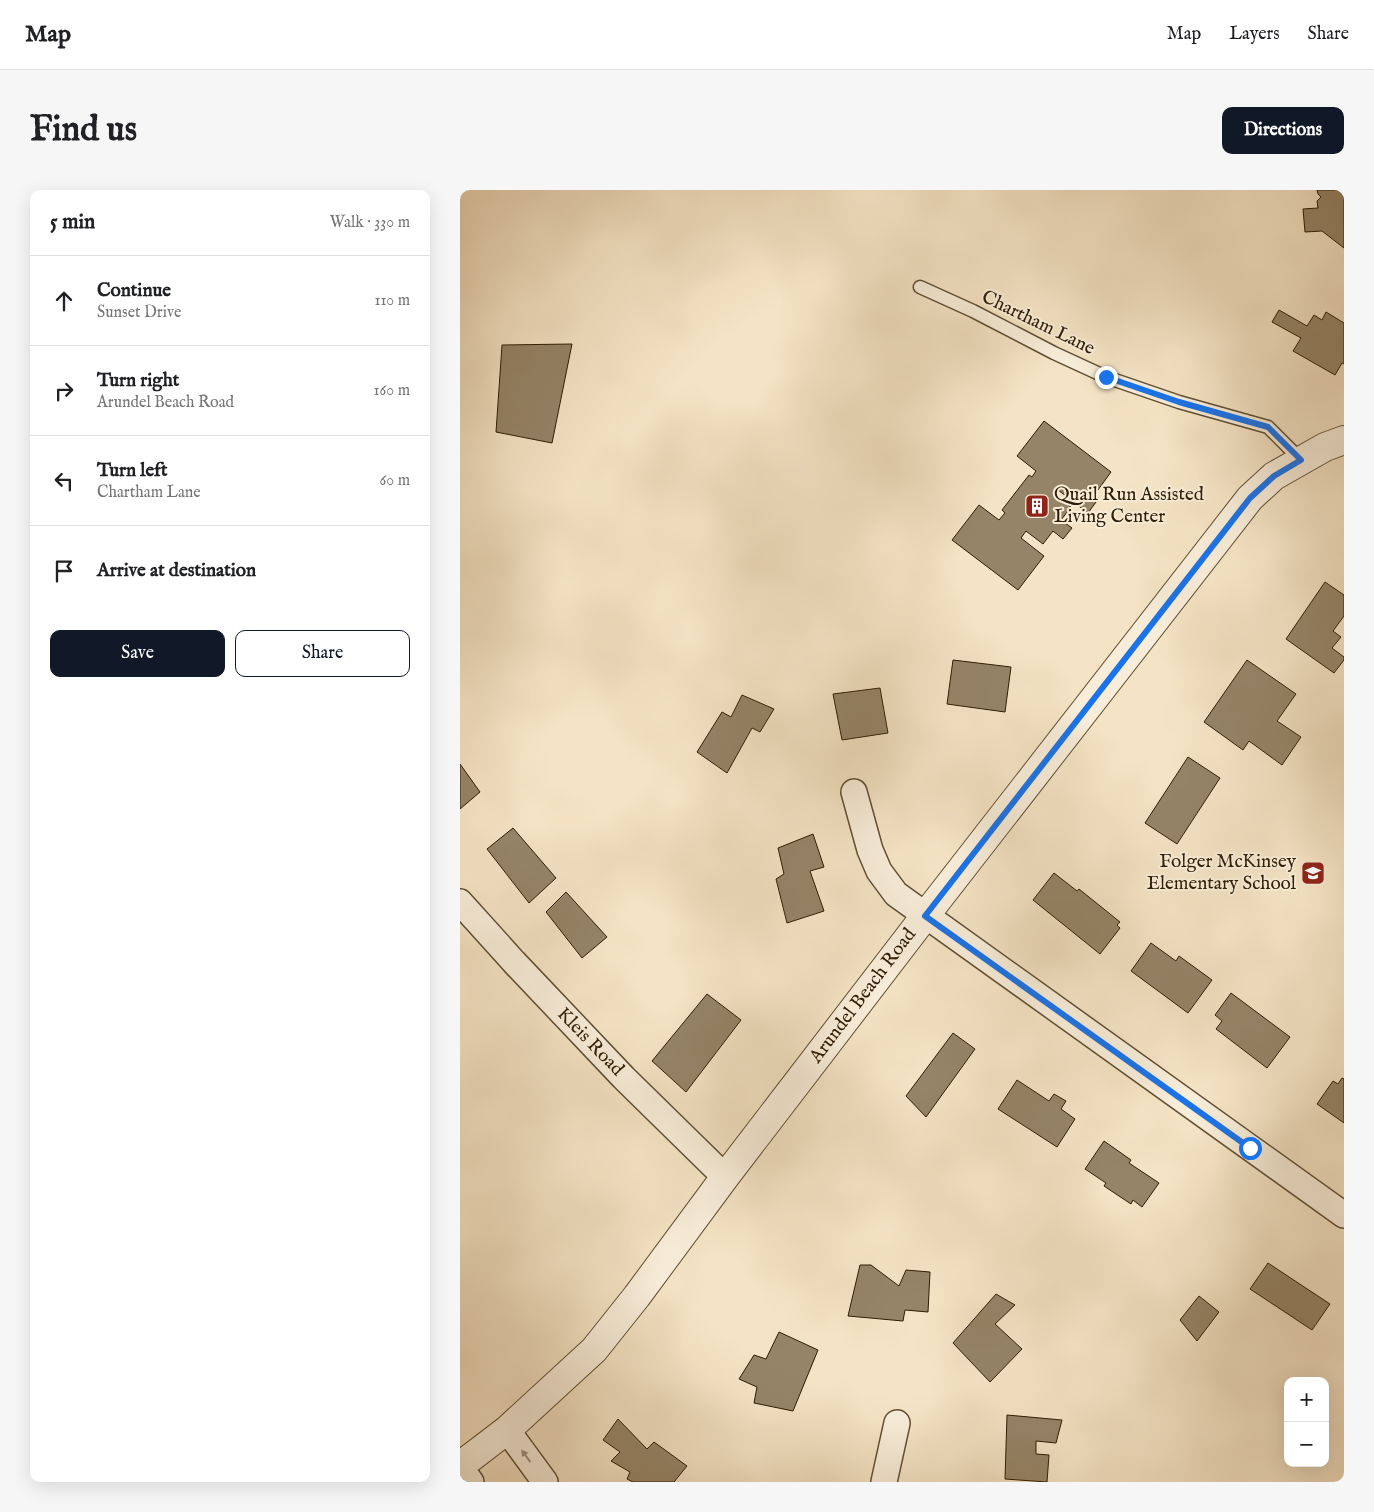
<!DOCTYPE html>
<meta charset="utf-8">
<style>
:root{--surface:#fff;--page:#f6f6f6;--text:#202124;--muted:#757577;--line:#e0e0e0;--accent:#111827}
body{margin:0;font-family:"IM FELL English",serif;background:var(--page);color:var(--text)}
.controls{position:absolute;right:15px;bottom:15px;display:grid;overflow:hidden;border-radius:10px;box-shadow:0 5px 20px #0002}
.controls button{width:45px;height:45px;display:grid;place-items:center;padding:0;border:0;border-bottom:1px solid var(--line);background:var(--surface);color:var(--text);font:25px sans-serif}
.stop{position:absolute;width:15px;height:15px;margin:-11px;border:4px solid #1a73e8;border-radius:50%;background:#fff}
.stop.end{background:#1a73e8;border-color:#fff;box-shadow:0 1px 5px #0008}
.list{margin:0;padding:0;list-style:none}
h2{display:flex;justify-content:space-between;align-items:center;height:65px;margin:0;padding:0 20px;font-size:21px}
h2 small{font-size:16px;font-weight:400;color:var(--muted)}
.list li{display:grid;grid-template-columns:32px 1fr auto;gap:15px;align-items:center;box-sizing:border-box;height:90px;padding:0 20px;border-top:1px solid var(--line)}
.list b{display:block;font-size:19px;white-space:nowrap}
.list p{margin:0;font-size:16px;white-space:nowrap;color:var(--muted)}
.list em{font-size:16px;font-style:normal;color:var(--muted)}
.actions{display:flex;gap:10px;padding:15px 20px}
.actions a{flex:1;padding:11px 0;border:1px solid var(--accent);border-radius:10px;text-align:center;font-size:18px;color:var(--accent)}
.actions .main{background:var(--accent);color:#fff}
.icon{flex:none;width:28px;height:28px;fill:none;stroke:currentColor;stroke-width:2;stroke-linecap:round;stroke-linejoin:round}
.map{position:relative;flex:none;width:884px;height:1292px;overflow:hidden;border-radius:10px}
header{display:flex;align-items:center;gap:30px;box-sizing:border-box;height:70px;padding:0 25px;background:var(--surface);border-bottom:1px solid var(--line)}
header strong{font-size:24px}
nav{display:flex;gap:28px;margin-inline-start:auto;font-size:18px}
.intro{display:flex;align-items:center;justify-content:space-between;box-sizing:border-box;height:120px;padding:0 30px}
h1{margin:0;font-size:35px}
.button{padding:12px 22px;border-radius:10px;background:var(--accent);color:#fff;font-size:18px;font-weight:700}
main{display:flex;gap:30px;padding:0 30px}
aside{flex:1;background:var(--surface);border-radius:10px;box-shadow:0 5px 20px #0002}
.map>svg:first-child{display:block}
.building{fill:#958467;stroke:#2f1d03}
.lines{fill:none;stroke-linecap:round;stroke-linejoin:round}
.service-casing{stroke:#604e33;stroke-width:15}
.minor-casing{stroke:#604e33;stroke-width:28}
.tertiary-casing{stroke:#604e33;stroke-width:30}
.service{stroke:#f8edd9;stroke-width:12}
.minor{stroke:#f8edd9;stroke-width:25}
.tertiary{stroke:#f8edd9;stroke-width:28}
.oneway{fill:#9e8f79}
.route{stroke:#1a73e8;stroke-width:6}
.labels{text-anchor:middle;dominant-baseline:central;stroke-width:4;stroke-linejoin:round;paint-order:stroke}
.street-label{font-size:19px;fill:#2f1d03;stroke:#f8edd9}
.poi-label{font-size:19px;fill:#2f1d03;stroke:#f8edd9;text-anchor:start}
</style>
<header>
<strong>Map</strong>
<nav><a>Map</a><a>Layers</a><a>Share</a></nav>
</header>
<div class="intro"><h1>Find us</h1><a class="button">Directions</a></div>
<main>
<aside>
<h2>5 min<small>Walk · 330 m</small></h2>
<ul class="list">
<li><svg class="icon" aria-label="ahead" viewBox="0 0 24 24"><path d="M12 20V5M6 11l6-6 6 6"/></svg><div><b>Continue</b><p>Sunset Drive</p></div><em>110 m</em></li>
<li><svg class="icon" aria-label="right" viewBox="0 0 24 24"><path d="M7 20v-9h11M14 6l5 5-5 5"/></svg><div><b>Turn right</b><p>Arundel Beach Road</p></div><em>160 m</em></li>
<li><svg class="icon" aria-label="left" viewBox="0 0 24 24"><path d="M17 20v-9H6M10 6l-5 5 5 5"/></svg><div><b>Turn left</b><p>Chartham Lane</p></div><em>60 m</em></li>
<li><svg class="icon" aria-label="arrive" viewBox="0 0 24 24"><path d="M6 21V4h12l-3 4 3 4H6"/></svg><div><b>Arrive at destination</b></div></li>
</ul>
<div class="actions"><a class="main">Save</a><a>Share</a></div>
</aside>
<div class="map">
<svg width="884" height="1292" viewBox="0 0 884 1292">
<rect width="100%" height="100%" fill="#f4e3c4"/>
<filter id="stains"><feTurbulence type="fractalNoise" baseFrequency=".004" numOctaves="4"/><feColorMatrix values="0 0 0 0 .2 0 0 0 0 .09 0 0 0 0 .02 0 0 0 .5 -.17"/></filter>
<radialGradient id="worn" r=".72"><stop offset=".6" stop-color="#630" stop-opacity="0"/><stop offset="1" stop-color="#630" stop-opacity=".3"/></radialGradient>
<g class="building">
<polygon points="857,0 884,0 884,58 862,41 845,42 843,19 858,18 857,11 861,7 858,4"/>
<polygon points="819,120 847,136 854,125 862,130 866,122 884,133 884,174 882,173 875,185 833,161 841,148 812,132"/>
<polygon points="112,154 92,253 36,242 42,155"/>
<polygon points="584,231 651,282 635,304 639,308 628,323 598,300 594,304 611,317 601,330 612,338 603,349 593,341 583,354 566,341 561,348 584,366 558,400 492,350 519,315 539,330 545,323 542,320 569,285 572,287 576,281 557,266"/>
<polygon points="865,392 884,405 884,426 873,441 881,447 872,458 884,467 884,470 874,483 826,449"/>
<polygon points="493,470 551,477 545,522 487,514"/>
<polygon points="787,470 836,504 817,531 841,547 822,575 789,551 783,560 744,532"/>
<polygon points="420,498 428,543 382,550 373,504"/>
<polygon points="282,505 314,519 300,542 292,538 267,583 237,562 262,522 271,527"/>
<polygon points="728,567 760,588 717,654 685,633"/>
<polygon points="0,574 20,602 0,619"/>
<polygon points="53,638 96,688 69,713 27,659"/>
<polygon points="353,644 364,677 350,681 364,721 327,733 316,689 324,684 318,658"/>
<polygon points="594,683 617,701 619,699 660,732 657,735 660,738 640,764 573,710"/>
<polygon points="106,702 147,747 122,768 86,722"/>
<polygon points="691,753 716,771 719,766 752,790 728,823 671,781"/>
<polygon points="771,803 830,847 807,878 756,839 762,831 755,825"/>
<polygon points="247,804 281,830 226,902 192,871"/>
<polygon points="493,843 515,859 466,927 446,906"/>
<polygon points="882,888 884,889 884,933 857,914 873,891 878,894"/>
<polygon points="557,890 589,911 594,904 606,911 601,919 615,929 597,957 538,919"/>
<polygon points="644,951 671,970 669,973 699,993 682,1017 673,1010 671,1014 644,996 646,993 625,979"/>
<polygon points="808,1073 870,1114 852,1140 790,1099"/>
<polygon points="400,1075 411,1075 439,1096 446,1080 470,1082 468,1122 445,1120 443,1131 388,1126"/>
<polygon points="536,1104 555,1115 535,1134 562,1159 530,1192 493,1153"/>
<polygon points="739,1106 759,1122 737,1151 720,1130"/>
<polygon points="319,1142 358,1160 333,1221 294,1213 297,1197 279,1189 294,1165 306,1169"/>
<polygon points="547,1225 602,1230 596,1253 576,1251 576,1264 589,1265 587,1292 545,1289"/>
<polygon points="158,1229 187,1259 194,1252 227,1276 214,1292 173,1292 167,1289 170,1282 151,1271 160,1262 143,1250"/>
</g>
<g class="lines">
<g class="service-casing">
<polyline id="service" points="460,97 513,121 594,163 646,187 719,212 808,237 841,270"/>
</g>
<g class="minor-casing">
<g id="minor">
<polyline points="394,602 410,660 419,681 436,704 884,1025"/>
<polyline points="0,712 54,772 164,888 265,987"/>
<polyline points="47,1240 85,1292"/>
<polyline points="0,1278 11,1292"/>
<polyline points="424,1292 437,1233"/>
</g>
</g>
<g class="tertiary-casing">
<polyline id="tertiary" points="0,1276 47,1240 134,1160 177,1106 265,987 465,726 790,308 814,286 865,257 884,250"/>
</g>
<use href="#service" class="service"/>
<use href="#minor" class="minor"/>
<use href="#tertiary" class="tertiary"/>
</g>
<defs><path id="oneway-solid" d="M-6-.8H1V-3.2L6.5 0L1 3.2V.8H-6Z" transform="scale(1.25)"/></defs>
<use class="oneway" href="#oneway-solid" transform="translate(66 1266) rotate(-126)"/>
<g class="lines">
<polyline class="route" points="646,187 719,212 808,237 841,270 814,286 790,308 465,726 790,958"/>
</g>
<defs>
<g id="building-square" transform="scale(1.25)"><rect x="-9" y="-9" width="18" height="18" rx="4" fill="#8f2418" stroke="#f8edd9"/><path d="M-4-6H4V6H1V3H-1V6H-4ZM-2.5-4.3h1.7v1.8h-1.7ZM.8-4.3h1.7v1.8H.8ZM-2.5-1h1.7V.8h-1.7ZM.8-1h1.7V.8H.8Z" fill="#fff"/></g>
<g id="school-square" transform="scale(1.25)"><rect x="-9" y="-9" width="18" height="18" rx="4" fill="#8f2418" stroke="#f8edd9"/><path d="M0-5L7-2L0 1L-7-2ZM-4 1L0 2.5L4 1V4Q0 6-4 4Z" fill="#fff"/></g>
</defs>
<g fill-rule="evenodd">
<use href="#building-square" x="577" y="316"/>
<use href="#school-square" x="853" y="683"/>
</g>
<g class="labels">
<g class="street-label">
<text transform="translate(578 133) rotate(26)">Chartham Lane</text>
<text transform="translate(403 806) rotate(-53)">Arundel Beach Road</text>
<text transform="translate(130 852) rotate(46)">Kleis Road</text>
</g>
<g class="poi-label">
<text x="594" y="305">Quail Run Assisted<tspan x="594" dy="22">Living Center</tspan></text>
<text x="836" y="672" text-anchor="end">Folger McKinsey<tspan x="836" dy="22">Elementary School</tspan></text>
</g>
</g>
<rect width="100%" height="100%" filter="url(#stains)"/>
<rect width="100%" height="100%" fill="url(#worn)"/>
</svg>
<div class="controls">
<button>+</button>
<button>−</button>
</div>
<div class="stop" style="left:790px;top:958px"></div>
<div class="stop end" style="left:646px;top:187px"></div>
</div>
</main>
